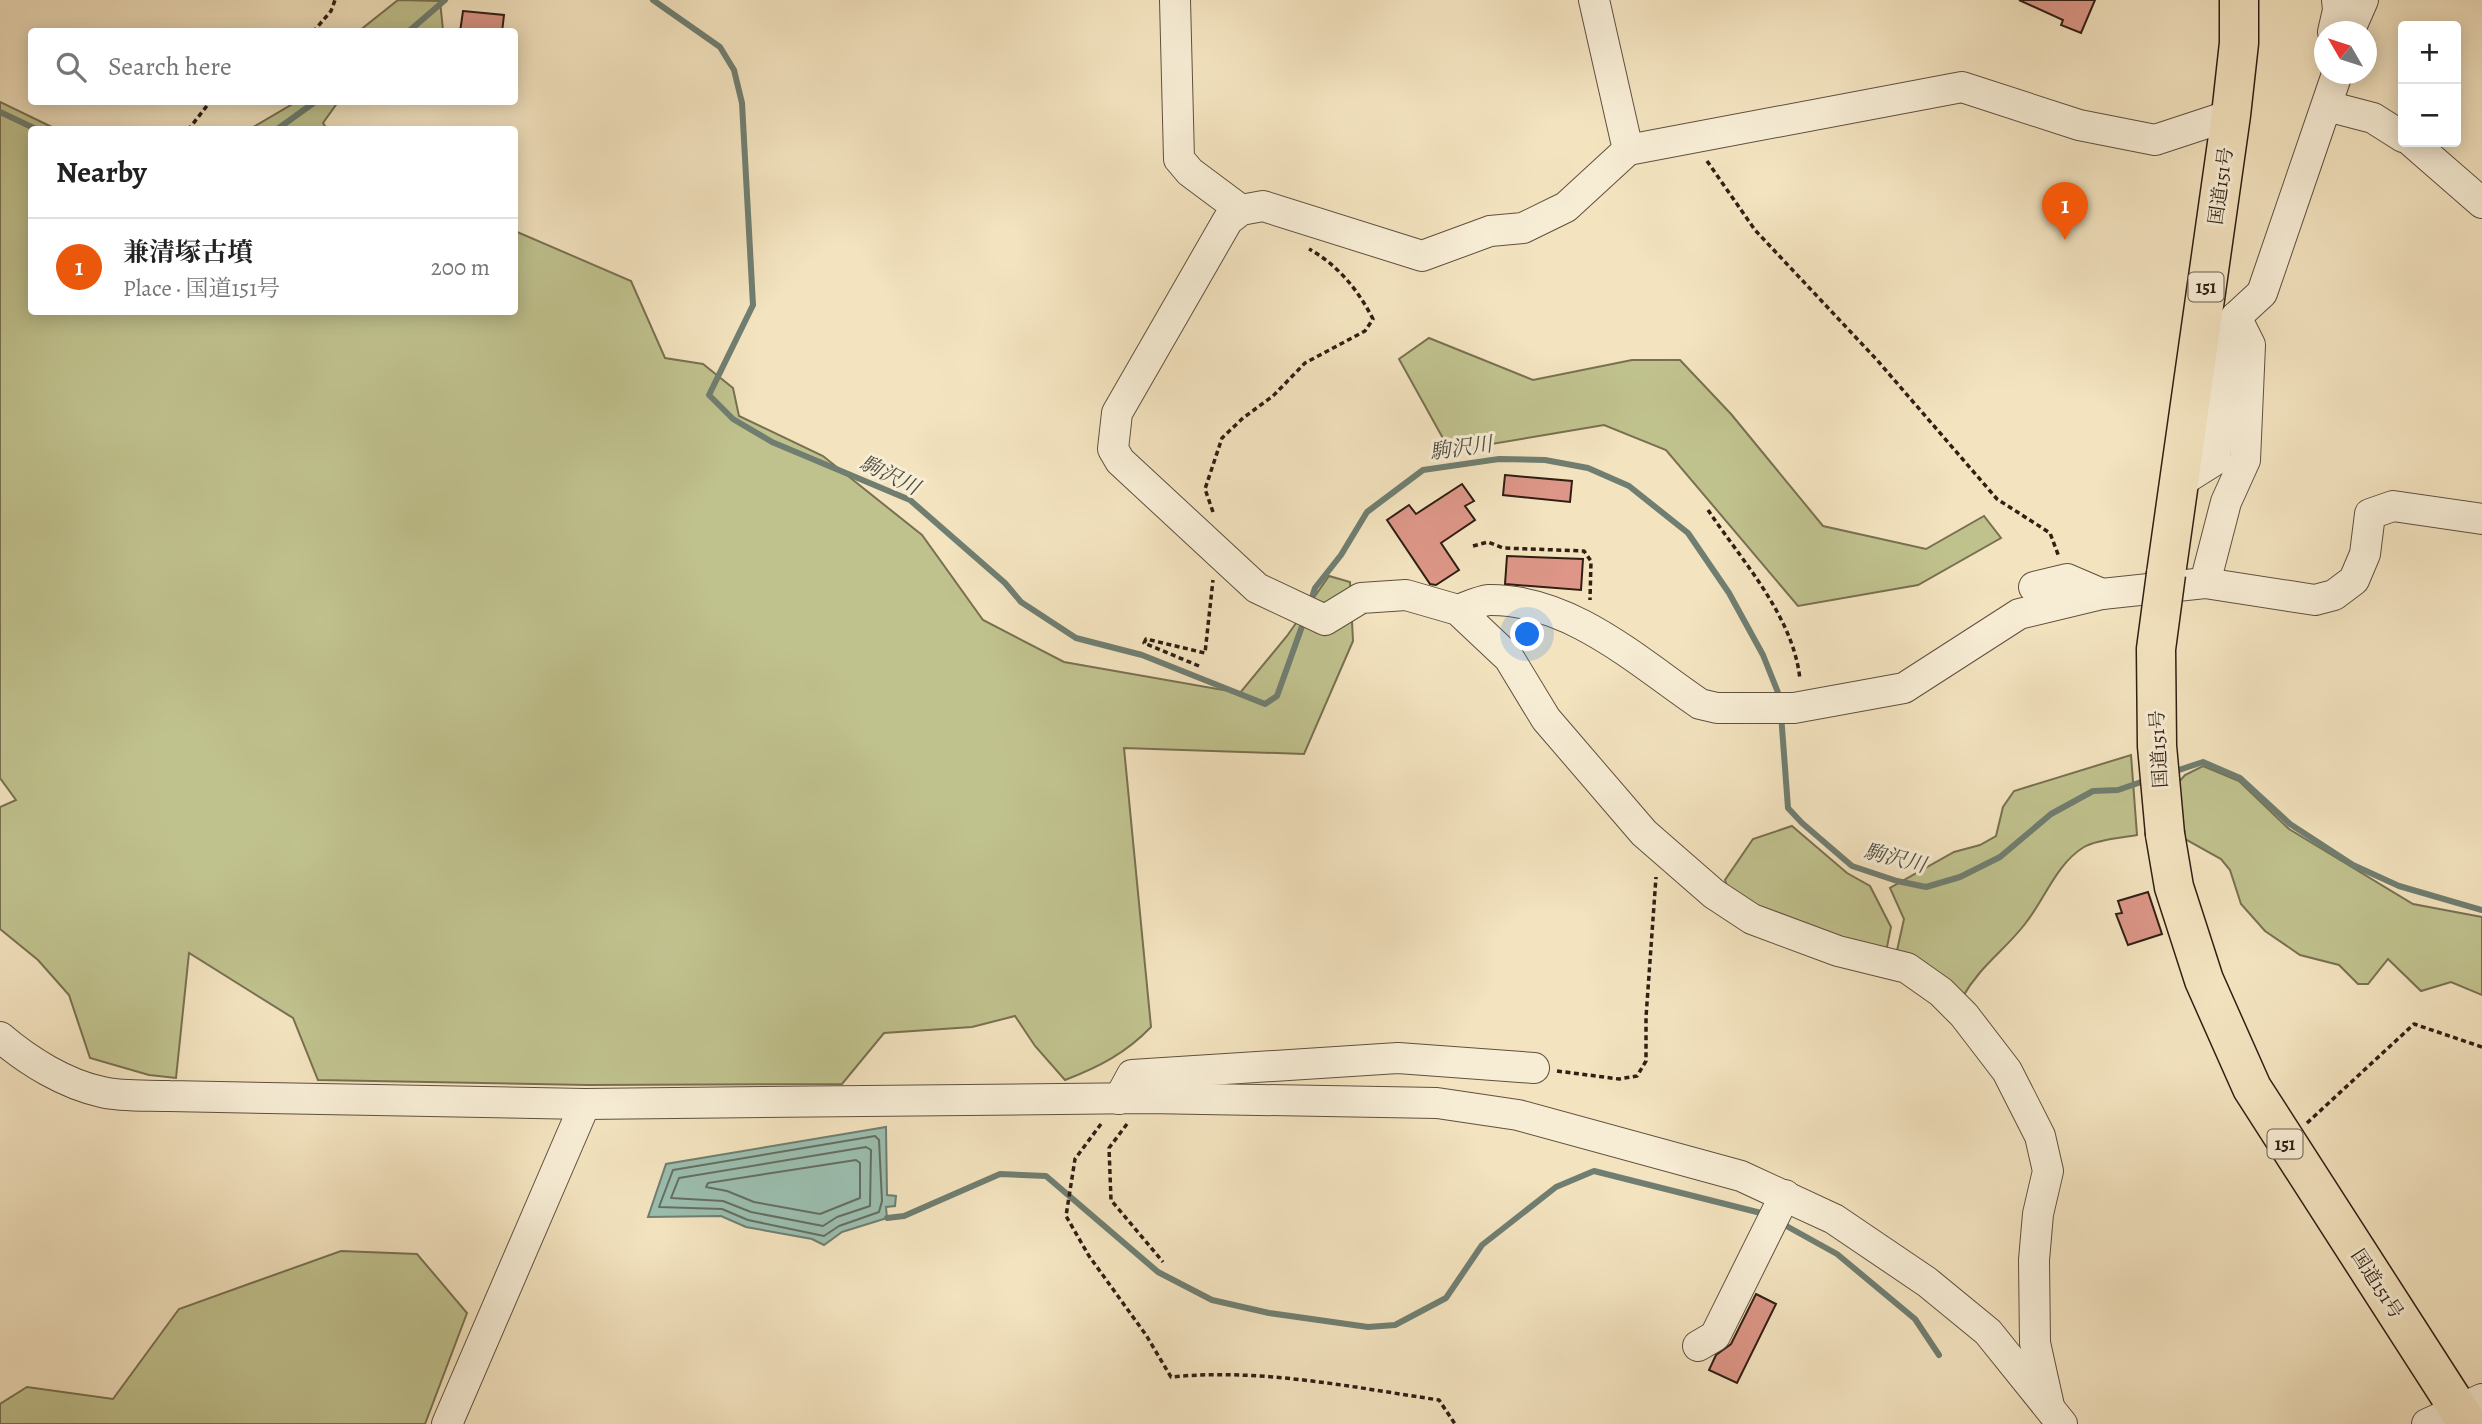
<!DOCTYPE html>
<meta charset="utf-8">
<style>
:root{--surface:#fff;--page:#f2f2f2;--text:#222;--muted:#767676;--line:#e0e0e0;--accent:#ea580c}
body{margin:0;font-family:Alegreya,"Noto Serif JP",serif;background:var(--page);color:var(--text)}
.controls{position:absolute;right:21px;top:21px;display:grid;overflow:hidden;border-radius:7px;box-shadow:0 4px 18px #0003}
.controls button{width:63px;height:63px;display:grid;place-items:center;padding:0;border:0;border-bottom:2px solid var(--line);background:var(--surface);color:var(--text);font:35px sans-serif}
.compass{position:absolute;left:2314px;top:21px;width:63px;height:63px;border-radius:50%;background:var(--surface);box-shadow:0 4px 18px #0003;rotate:309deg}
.you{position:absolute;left:1528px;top:635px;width:24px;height:24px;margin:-18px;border:5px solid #fff;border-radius:50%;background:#1a73e8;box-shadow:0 0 0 10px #1a73e833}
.badge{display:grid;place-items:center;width:46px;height:46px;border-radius:50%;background:var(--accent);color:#fff;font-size:23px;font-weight:700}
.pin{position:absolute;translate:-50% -58px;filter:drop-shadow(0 2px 4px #0008)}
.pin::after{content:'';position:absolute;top:37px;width:24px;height:21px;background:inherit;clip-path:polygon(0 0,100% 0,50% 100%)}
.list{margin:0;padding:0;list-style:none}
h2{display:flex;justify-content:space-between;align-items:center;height:91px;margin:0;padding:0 28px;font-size:30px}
h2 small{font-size:23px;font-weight:400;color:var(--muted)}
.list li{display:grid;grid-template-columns:46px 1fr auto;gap:21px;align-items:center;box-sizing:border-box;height:98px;padding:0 28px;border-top:2px solid var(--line)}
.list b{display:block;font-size:26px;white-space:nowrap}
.list p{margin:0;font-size:23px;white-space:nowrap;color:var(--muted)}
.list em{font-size:23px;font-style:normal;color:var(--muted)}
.icon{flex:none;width:38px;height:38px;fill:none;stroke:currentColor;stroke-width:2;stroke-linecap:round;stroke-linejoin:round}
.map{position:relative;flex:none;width:2482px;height:1424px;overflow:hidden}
.search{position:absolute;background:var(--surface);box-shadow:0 4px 18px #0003;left:28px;top:28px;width:490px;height:77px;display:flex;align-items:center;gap:18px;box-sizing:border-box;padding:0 24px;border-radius:7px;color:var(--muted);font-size:26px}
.panel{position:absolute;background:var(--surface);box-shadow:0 4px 18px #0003;left:28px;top:126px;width:490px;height:189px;border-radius:7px}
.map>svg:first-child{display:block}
.green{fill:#c0c28e;stroke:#787051;stroke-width:2}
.water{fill:#9bbeaf;stroke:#707e71;stroke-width:2}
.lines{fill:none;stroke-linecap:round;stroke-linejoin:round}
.shore{stroke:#656e62;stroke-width:2}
.stream{stroke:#707e71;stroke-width:6}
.building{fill:#dd9687;stroke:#2f1f14;stroke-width:2}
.minor-casing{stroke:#60503f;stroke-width:32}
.highway-casing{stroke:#2f1f14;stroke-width:41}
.path{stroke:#2f1f14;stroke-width:3.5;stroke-dasharray:5 3.5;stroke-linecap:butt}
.minor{stroke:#f7edd5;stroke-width:30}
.highway{stroke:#f3e3bf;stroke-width:38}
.highway-bridge-casing{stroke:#2f1f14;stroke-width:41;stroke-linecap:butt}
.highway-bridge{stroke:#f3e3bf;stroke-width:38}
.labels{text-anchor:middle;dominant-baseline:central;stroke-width:6;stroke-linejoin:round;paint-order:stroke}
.shield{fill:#f7edd5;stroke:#6b5d4e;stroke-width:2}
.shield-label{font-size:18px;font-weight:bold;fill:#2f1f14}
.street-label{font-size:19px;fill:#2f1f14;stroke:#f7edd5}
.water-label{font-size:21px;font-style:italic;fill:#4f4f42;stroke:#f7edd5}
</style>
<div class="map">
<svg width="2482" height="1424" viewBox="0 0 2482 1424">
<rect width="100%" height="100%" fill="#f3e3bf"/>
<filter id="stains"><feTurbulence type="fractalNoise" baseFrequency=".00286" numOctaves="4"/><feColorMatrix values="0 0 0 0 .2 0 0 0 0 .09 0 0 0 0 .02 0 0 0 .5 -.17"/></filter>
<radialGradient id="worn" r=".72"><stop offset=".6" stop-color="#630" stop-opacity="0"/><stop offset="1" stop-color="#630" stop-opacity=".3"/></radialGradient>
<g class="green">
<polygon points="398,0 440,1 443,30 359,31"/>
<path d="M0,102l56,27 -24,1v182h482l1,-81 116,50 34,77 38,6 30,24 6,28 84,40 99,79 61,85 81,42 176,31 47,-57 42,-60 21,6 3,59 -49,113 -180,-6 27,279c-25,26 -52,40 -86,53l-30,-34 -20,-30 -43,11 -88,6 -42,51 -254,1 -270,-5 -25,-62 -104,-65 -13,125 -27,-3 -59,-17 -21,-63 -31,-35 -38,-31v-122l16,-7 -16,-22z"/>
<polygon points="296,102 338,102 323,123 327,129 250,129"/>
<polygon points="1429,338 1533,380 1632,360 1680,360 1731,414 1823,526 1926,549 1984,516 2001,538 1918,585 1798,606 1666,450 1604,425 1450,451 1399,359"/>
<path d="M2131,755l6,80c-15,3 -39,4 -53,12 -28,17 -39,52 -59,77 -22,28 -45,42 -63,74l-66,-43 8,-36 -14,-31 64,-36 26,-7 16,-9 7,-29 11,-16z"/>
<polygon points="2203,766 2239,781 2289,829 2413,904 2482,917 2482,995 2451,982 2421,991 2388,959 2368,984 2358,984 2339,965 2300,955 2265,931 2241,904 2230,870 2221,859 2183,838 2177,784 2185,775"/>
<polygon points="1792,826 1847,873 1870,886 1891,927 1886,952 1865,954 1730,896 1725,880 1753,839"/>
<polygon points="341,1251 417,1254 467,1313 425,1424 0,1424 0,1404 27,1387 113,1399 179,1309"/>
</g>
<polygon class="water" points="886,1127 887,1195 896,1196 895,1206 886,1207 887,1218 842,1232 824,1245 812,1239 746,1227 721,1216 648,1217 666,1164"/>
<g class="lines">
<g class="shore">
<polygon points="875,1136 879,1140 882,1201 879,1212 839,1226 824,1236 748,1220 722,1209 659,1207 673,1170"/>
<polygon points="866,1147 871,1150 870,1206 837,1217 823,1226 751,1212 723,1201 671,1198 679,1178"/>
<polygon points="856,1160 860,1163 860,1198 820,1214 754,1202 727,1191 706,1187 708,1183"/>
</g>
<g class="stream">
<polyline points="653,0 720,47 734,70 742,103 753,305 709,395 733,419 772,442 910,500 1005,583 1021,602 1076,638 1142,655 1265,704 1277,696 1305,618"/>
<polyline points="408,32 445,0"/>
<polyline points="0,112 38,130"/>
<polyline points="276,130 315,102"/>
<polyline points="1310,604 1315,588 1341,555 1367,512 1423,470 1499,459 1545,460 1588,468 1629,486 1688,533 1729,593 1763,655 1781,700"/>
<polyline points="1781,714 1788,808 1802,823 1852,866 1897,881 1926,887 1960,877 2000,857 2051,814 2093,791 2118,790 2147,780"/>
<polyline points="2173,772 2203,762 2240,778 2290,824 2353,865 2399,886 2482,910"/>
<polyline points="887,1218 904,1216 1000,1174 1046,1176 1158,1272 1212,1300 1269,1313 1368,1327 1395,1325 1446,1298 1482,1245 1556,1187 1594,1171 1765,1214"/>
<polyline points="1781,1223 1837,1254 1915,1319 1939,1355"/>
</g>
</g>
<g class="building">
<polygon points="2019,0 2095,0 2081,33 2061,25 2063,20"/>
<polygon points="463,11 504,15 502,32 460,32"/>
<polygon points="1505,475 1572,481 1570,502 1503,495"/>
<polygon points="1462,484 1474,501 1465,506 1475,520 1441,543 1459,570 1436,585 1430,584 1387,520 1409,505 1416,514"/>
<polygon points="1507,556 1583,559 1581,590 1505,584"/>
<polygon points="2148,892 2162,934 2128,945 2116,914 2122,913 2118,901"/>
<polygon points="1756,1294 1776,1304 1737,1383 1709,1370 1716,1355 1731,1344"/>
</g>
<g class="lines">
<g class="minor-casing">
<g id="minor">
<polyline points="1175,0 1179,159 1190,172 1241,210"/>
<polyline points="1594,0 1628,150 1566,207 1523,228 1490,231 1422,256 1263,206 1241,210 1228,220 1117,413 1113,449 1120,461 1257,588 1325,620 1361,598 1406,595 1458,610 1509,658 1546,719 1644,833 1714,894 1752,919 1838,951 1907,968 1941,992 1964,1015 2007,1071 2040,1136 2048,1171 2038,1214 2034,1260 2035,1343 2049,1406"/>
<polyline points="2333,32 2338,10 2337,0"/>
<polyline points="2349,32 2363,0"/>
<polyline points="2327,106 2373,118 2403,137"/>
<polyline points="2412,142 2482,203"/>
<polyline points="1628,150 1962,87 2079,125 2155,140 2231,115"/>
<polyline points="2177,484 2215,460 2223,377 2236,317 2262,293 2337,74"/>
<polyline points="2205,583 2226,502 2245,460 2250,345 2236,317"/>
<polyline points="2034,587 2067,579 2102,594"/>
<path d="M1458,610c9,-3 21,-9 31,-10 81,-1 148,61 211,104l17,4h77l110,-20 115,-74 83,-20 103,-11 110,17 19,-5 20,-15 11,-26 5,-40 23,-8 89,13"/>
<path d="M0,1037c28,24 65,47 102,55 21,5 45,3 67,4l416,8 562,-6 290,5 81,12 223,61 93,43 93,63 61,50 74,92"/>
<polyline points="1119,1099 1132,1075 1398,1058 1534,1068"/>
<polyline points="1698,1346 1715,1336 1785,1195"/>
<polyline points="447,1424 585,1104"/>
<polyline points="2427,1424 2482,1399"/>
</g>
</g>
<g class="highway-casing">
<g id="highway">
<polyline points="2166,574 2231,115 2239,43 2239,0"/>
<polyline points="2165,834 2174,887 2204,980 2252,1088 2468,1424"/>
</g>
</g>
<g class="path">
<polyline points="313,32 331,11 335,0"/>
<polyline points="188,130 210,102"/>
<polyline points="1707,161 1755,230 1877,360 1997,499 2050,533 2059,557"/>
<path d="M1708,510c34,51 86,107 92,170"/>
<path d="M1213,512l-8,-23 17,-51 21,-20 30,-22 32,-33 60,-32 8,-12c-15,-29 -35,-54 -64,-70"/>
<polyline points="1473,546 1488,542 1503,548 1584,551 1591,561 1590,600"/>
<polyline points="1199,666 1144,643 1146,639 1205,653 1213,580"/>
<polyline points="1557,1071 1619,1079 1637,1076 1646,1061 1646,1017 1656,877"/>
<polyline points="2307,1123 2414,1024 2482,1047"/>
<path d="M1101,1124l-26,35 -9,57 23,40 57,79 25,42c89,-9 180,10 268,23l16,24"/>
<polyline points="1127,1124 1109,1148 1111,1200 1163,1262"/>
</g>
<use href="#minor" class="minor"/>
<use href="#highway" class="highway"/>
<g class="highway-bridge-casing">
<polyline id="highway-bridge" points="2165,834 2157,746 2156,649 2166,574"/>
</g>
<use href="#highway-bridge" class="highway-bridge"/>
</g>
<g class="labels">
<g class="shield">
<rect x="2188.5" y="272.5" width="35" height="29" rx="5"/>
<rect x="2267.5" y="1129.5" width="35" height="29" rx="5"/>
</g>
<g class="shield-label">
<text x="2206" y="287">151</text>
<text x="2285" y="1144">151</text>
</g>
<g class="street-label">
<text transform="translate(2221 186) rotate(-82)">国道151号</text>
<text transform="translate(2159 749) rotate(-93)">国道151号</text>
<text transform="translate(2377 1284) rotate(57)">国道151号</text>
</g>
<g class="water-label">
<text transform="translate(1461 448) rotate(-8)">駒沢川</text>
<text transform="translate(890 475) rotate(26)">駒沢川</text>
<text transform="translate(1895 858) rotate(14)">駒沢川</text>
</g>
</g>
<rect width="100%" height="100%" filter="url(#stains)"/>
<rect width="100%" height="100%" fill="url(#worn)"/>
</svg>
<div class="controls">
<button>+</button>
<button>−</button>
</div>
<svg class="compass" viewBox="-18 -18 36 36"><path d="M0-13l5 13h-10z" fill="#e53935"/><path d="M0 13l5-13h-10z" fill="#767676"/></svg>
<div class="you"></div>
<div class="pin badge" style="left:2065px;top:240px">1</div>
<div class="search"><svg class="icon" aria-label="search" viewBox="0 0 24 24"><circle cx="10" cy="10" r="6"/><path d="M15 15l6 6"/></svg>Search here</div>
<section class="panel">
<h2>Nearby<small></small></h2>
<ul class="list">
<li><span class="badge">1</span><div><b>兼清塚古墳</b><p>Place · 国道151号</p></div><em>200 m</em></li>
</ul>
</section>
</div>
